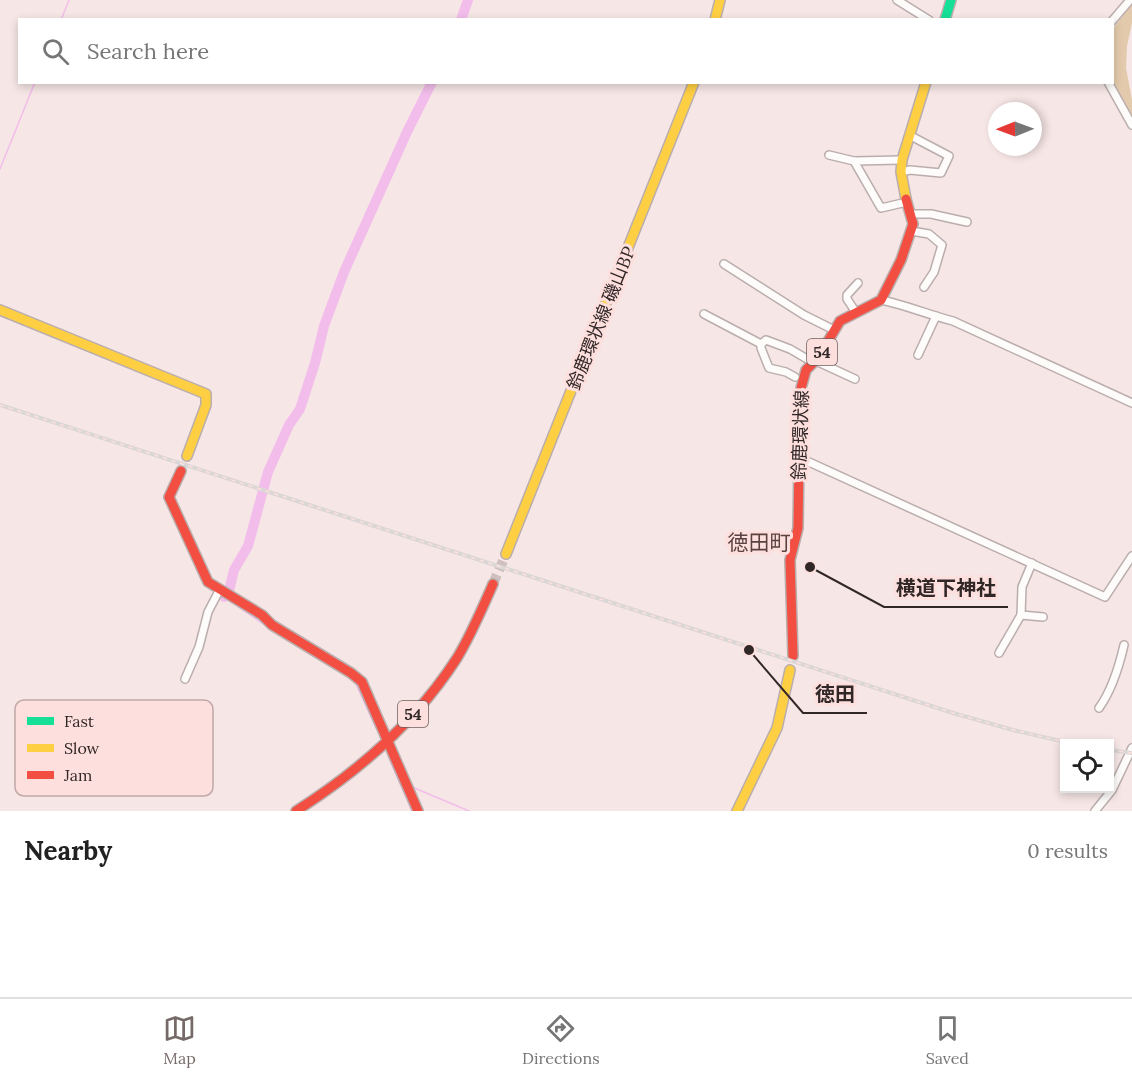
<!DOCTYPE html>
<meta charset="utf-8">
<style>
:root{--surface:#fff;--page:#f6f6f6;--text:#222;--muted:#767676;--line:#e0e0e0;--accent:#766a69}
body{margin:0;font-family:Lora,"Noto Sans JP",serif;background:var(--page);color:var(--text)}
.controls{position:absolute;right:18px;bottom:18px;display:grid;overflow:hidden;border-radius:0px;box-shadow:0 3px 9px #0003}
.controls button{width:54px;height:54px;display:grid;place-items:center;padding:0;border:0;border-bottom:2px solid var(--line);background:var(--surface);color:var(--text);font:30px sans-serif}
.compass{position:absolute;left:988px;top:102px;width:54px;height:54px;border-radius:50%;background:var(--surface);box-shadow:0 3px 9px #0003;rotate:269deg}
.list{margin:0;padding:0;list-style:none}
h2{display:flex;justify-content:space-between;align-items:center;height:78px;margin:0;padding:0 24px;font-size:26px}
h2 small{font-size:20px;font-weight:400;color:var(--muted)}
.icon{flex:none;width:33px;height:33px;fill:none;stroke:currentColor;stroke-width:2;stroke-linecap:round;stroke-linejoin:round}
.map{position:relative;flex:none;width:1132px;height:811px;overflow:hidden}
.search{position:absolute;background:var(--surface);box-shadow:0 3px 9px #0003;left:18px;right:18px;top:18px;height:66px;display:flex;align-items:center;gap:15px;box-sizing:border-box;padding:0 21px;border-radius:0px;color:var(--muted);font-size:22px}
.sheet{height:186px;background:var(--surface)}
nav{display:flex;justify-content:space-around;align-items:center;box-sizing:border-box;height:84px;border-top:2px solid var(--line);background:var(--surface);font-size:16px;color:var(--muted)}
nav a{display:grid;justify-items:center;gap:3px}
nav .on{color:var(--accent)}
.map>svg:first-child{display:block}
.green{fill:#e3caac}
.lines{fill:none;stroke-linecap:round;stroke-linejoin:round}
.stream{stroke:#f2bdeb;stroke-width:1.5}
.river{stroke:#f2bdeb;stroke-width:10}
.primary-tunnel{stroke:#cfc0bf;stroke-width:10;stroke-dasharray:10 5;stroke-linecap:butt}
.street-casing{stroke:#baaead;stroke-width:10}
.fast-casing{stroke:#baaead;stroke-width:12}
.slow-casing{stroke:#baaead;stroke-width:12}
.jam-casing{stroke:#baaead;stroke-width:12}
.street{stroke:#fefbfb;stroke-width:7}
.fast{stroke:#16e098;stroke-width:9}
.slow{stroke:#ffcf43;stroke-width:9}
.jam{stroke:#f24e42;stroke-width:9}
.rail-casing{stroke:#dbd6d6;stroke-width:4}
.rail{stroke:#fde0de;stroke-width:1.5;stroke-dasharray:4.5;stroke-linecap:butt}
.labels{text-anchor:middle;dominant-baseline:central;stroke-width:6;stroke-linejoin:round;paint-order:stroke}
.shield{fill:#fde0de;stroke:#6e5e5d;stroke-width:1.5}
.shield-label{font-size:16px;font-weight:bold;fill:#312726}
.street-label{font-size:18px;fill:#312726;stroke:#fde0de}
.quarter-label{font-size:21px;fill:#5a4341;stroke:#fde0de}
.key{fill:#fde0de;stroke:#c0a8a7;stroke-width:1.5}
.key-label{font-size:16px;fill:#312726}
.leader{fill:none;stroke:#312726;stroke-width:2}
.callout-dot{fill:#312726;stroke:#fde0de;stroke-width:2}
.callout-label{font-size:20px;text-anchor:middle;font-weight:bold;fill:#312726;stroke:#fde0de;stroke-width:6;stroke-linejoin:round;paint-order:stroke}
</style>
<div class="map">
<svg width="1132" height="811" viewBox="0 0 1132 811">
<rect width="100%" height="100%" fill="#f6e6e5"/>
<polygon class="green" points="1132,3 1132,23 1127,46 1126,68 1132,100 1132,119 1112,83 1113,29"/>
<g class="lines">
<g class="stream">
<polyline points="61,20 69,0"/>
<polyline points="0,169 35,82"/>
<polyline points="225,598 268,627"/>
<polyline points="292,642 342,673"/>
<polyline points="355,682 376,728"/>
<polyline points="388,756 412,811"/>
<polyline points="412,787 469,811"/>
</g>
<g class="river">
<polyline points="461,20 468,0"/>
<polyline points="224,597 229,591 234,570 248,546 268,472 289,425 300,409 315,363 324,326 344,272 407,132 432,82"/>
</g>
<polyline class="primary-tunnel" points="493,584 506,554"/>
<g class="street-casing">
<g id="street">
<polyline points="897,0 929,20"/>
<polyline points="1112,21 1130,0"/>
<polyline points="1108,82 1132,125"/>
<polyline points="829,155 854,161 881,208 907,202"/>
<polyline points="854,161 902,160"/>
<polyline points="901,172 910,170 941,173 949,156 909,135"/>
<polyline points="910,214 931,214 967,222"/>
<polyline points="911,231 929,234 942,245 934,272 924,287"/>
<polyline points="724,264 804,315 834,330"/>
<path d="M881,300c25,5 48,15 72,21l179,82"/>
<polyline points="855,311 847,299 847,295 858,283"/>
<polyline points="704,314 761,344 766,340 790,349 814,363"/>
<polyline points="761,344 761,348 769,368 786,372 795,377"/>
<polyline points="918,355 936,316"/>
<polyline points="816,361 855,379"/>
<polyline points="798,457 1105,597 1132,556"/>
<polyline points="1021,615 1043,617"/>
<polyline points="999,653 1021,615 1022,587 1032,563"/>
<polyline points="185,679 199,647 208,612 220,589"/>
<path d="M1099,708c13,-18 20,-41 25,-63"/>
<polyline points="1095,811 1112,790 1132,748"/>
</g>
</g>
<g class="fast-casing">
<polyline id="fast" points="945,20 951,0"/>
</g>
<g class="slow-casing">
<g id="slow">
<polyline points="715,20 720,0"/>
<polyline points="906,199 901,172 902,160 926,82"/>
<polyline points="0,310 206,394 206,405 187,456"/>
<polyline points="506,554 694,82"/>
<polyline points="737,811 777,728 790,670"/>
</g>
</g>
<g class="jam-casing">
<g id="jam">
<polyline points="181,471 169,497 208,582 262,615 272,625 351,673 362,682 418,811"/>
<polyline points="793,656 790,560 798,528 800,392 806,370 818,358 840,321 881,300 901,260 913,224 906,199"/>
<path d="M296,811c63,-40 120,-89 161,-153 14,-23 25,-49 36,-74"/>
</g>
</g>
<use href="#street" class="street"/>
<use href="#fast" class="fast"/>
<use href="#slow" class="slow"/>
<use href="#jam" class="jam"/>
<g class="rail-casing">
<g id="rail">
<polyline points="0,405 953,713 1013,730 1074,744"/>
<polyline points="1110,750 1132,753"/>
</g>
</g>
<use href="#rail" class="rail"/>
</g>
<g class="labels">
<g class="shield">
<rect x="807" y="339" width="30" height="26" rx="4.5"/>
<rect x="398" y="701" width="30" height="26" rx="4.5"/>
</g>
<g class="shield-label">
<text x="822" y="352">54</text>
<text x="413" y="714">54</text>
</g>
<g class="street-label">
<text transform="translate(601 318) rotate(-68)">鈴鹿環状線 磯山BP</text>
<text transform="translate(800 435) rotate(-88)">鈴鹿環状線</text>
</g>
<g class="quarter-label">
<text x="759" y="542">徳田町</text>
</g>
</g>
<rect x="15" y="700" width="198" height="96" rx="9" class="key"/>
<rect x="27" y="717" width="27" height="8" fill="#16e098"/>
<rect x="27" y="744" width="27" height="8" fill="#ffcf43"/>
<rect x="27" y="771" width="27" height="8" fill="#f24e42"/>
<g class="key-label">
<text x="64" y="727">Fast</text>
<text x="64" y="754">Slow</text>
<text x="64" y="781">Jam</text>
</g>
<path class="leader" d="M810 567L884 607H1008M749 650L803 713H867"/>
<g class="callout-dot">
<circle cx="810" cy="567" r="6"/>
<circle cx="749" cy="650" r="6"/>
</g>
<g class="callout-label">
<text x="946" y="595">横道下神社</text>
<text x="835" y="701">徳田</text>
</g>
</svg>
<div class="controls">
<button><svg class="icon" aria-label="locate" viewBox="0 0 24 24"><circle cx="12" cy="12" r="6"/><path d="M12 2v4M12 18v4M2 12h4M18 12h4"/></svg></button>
</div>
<svg class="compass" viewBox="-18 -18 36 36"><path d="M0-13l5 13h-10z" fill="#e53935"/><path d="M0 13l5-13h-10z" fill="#767676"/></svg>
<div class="search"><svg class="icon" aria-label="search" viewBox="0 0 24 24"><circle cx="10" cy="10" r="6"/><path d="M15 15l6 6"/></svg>Search here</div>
</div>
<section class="sheet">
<h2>Nearby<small>0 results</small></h2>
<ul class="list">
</ul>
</section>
<nav>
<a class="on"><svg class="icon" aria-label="map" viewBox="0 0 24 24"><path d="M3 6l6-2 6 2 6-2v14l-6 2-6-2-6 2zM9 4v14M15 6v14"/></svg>Map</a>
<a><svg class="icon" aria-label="directions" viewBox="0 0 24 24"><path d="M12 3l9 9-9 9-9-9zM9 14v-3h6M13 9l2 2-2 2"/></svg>Directions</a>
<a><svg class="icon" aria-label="saved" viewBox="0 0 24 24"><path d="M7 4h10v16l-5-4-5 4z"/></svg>Saved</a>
</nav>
